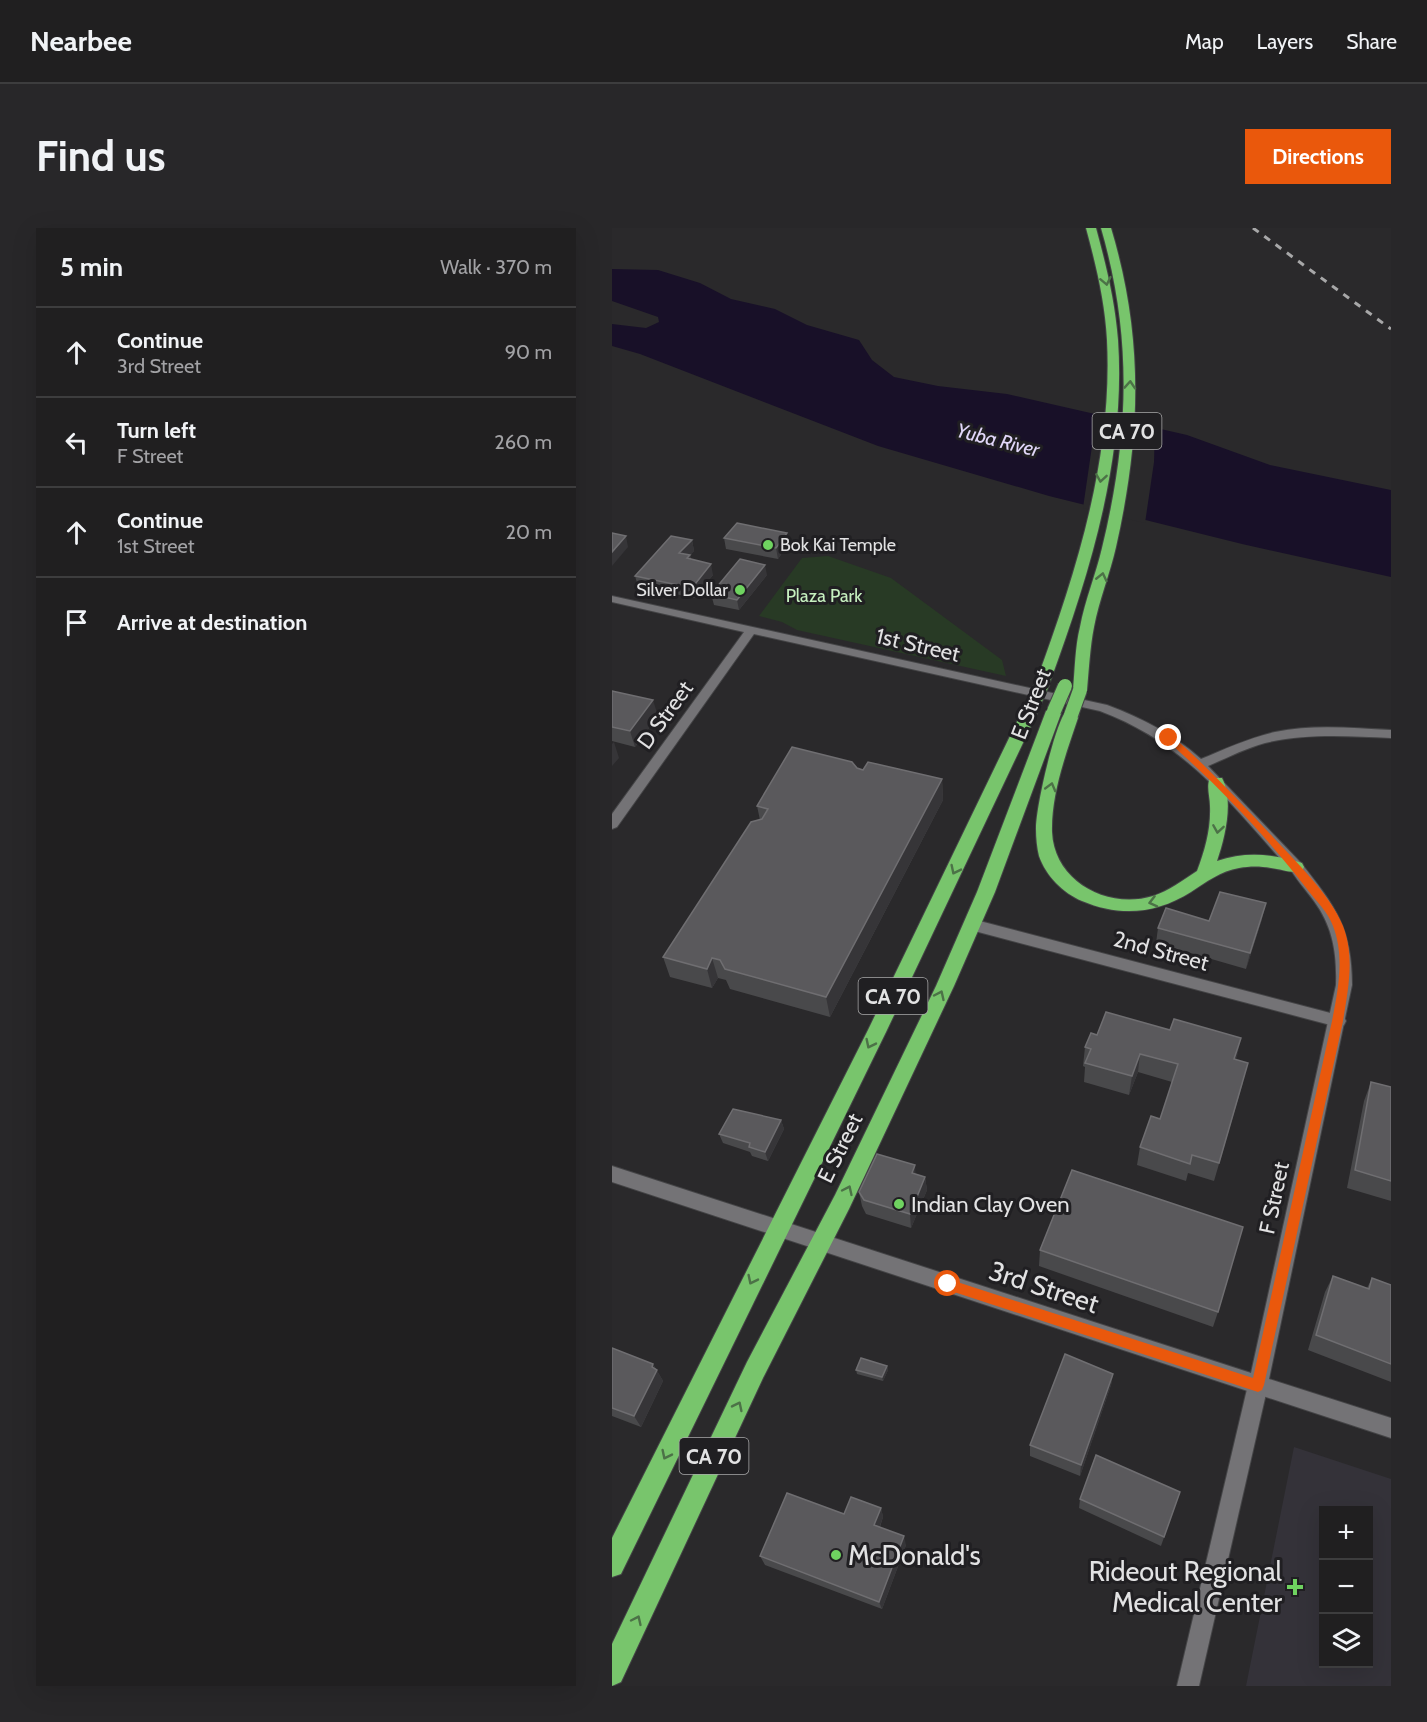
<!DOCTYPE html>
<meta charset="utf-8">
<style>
:root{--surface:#201f20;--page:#282729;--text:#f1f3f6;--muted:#a2a2a5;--line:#3d3d3e;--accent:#ea580c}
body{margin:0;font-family:Cabin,sans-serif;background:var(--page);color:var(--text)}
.controls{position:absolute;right:18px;bottom:18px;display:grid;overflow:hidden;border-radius:0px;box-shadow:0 6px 24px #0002}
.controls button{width:54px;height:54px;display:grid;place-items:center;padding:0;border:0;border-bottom:2px solid var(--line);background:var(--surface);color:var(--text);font:30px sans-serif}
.stop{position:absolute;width:18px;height:18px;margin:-14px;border:4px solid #ea580c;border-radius:50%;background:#fff}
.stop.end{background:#ea580c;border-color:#fff;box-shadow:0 2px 6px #0008}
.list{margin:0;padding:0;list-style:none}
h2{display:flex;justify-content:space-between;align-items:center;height:78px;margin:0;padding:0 24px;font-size:26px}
h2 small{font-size:20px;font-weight:400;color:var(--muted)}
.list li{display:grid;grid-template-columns:39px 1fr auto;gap:18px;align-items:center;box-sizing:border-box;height:90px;padding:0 24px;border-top:2px solid var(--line)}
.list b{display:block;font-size:22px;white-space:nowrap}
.list p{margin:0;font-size:20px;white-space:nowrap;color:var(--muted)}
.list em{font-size:20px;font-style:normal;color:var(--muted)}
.icon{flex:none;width:33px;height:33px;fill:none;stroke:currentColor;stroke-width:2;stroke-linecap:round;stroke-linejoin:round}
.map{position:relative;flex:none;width:779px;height:1458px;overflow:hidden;border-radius:0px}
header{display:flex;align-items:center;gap:36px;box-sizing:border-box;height:84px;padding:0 30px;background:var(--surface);border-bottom:2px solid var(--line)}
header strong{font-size:28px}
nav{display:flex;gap:33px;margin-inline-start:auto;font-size:21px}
.intro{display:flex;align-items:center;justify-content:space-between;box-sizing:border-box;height:144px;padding:0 36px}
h1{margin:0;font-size:42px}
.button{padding:15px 27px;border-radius:0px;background:var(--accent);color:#fff;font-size:21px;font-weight:700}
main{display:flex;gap:36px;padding:0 36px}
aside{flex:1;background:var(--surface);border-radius:0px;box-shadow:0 6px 24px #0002}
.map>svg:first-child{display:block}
.built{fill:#343239;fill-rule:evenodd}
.green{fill:#283a25}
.water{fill:#181028}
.pier{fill:#2a292b}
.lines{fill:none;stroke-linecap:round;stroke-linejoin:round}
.street-casing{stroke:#444446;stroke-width:2}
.secondary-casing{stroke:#444446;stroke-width:2}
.highway-casing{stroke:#444446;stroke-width:2}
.street{fill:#747376;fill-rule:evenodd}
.secondary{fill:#747376;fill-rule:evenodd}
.highway{fill:#78c56c;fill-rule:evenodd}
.rail{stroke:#a7a7a8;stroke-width:3;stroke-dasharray:7 7;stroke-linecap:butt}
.highway-bridge-casing{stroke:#444446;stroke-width:16;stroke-linecap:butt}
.highway-bridge{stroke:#78c56c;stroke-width:14}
.wall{fill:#49494b}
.shaded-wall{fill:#363538}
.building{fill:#5a595c;stroke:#6f6e71;stroke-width:1.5}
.oneway{stroke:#4c7247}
.route{fill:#ea580c}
.poi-dot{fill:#6fd360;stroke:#201f22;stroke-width:2}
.labels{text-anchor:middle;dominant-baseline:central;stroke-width:6;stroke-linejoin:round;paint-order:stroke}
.far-poi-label{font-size:18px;fill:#e2e2e3;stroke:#201f22;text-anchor:start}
.far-park-label{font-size:18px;fill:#c6f0bf;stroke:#201f22}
.far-water-label{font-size:20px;font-style:italic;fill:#e1d7f9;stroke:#201f22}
.shield{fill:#201f22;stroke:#a8a8a9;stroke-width:1.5}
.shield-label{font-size:21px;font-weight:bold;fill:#e2e2e3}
.street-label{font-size:22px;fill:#e2e2e3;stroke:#201f22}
.poi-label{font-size:22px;fill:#e2e2e3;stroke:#201f22;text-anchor:start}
.near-street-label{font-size:27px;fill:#e2e2e3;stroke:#201f22}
.near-poi-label{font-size:27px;fill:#e2e2e3;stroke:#201f22;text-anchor:start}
</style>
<header>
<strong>Nearbee</strong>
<nav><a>Map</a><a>Layers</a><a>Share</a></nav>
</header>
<div class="intro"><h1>Find us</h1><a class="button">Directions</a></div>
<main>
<aside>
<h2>5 min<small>Walk · 370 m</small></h2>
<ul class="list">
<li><svg class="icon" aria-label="ahead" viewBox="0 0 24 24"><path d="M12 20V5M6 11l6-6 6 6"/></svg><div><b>Continue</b><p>3rd Street</p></div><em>90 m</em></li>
<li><svg class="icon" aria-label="left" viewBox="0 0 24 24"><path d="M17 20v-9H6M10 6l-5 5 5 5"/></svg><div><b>Turn left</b><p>F Street</p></div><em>260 m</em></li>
<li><svg class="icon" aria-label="ahead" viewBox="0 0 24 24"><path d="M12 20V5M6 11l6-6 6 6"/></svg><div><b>Continue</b><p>1st Street</p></div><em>20 m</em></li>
<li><svg class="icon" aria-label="arrive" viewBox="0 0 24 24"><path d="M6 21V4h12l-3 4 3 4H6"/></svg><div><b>Arrive at destination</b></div></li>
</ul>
</aside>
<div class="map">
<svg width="779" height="1458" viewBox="0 0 779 1458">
<rect width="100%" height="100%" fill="#2a292b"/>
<path class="built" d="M682,1219l97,32v207h-145zM712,1282h44v154h-44z"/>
<polygon class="green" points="216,328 279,350 390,432 394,448 185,402 170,394 147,388 190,330"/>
<polygon class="water" points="0,41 46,42 88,55 119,71 163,81 195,97 247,112 260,132 282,149 326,158 395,166 575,207 658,237 779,262 779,349 630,316 437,268 266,218 28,126 0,118 0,96 34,100 47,94 46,89 0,73"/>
<polygon class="pier" points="485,184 543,197 542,234 533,295 471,280"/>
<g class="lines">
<g class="street-casing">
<g id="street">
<path d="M0,368l495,109c35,13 66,29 94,54 24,-10 48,-21 74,-27 38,-8 78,-4 116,-2v8c-42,-2 -85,-5 -126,5 -19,5 -38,15 -57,23l93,97 2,4 -7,5 -5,-1c-59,-66 -105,-128 -191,-160l-346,-77 -137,193 -5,2v-15l132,-182 -132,-30z"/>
<polygon points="360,691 726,787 732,789 734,793 732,797 726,799 355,701 353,697 355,693"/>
<polygon points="646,1148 653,1150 656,1157 587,1458 565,1458 636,1157 639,1150"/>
</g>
</g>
<g class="secondary-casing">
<path id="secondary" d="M684,634l5,1c34,43 51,65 51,122l-83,394 122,39v20l-779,-256v-16l639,207 85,-388c1,-32 -3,-58 -22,-84 -8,-11 -18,-22 -25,-34z"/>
</g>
<g class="highway-casing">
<g id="highway">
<path d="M474,0h10c10,37 19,73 22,112 8,117 -28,233 -68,342l-7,5 -7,-5c40,-109 77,-224 71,-342 -2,-38 -11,-75 -21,-112z"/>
<path d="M489,0h10c33,110 30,208 5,319 -6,27 -17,53 -22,80 -4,20 -5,42 -7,63l-7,5 -7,-5c2,-21 2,-43 7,-63 5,-27 16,-53 22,-79 27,-111 31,-210 -1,-320z"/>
<polygon points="420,474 428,479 275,802 9,1346 0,1349 0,1310 256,802 412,479"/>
<polygon points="442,478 450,483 383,664 342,758 237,981 151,1150 9,1454 0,1458 0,1416 135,1134 223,967 324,758 365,664 434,483"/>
<path d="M459,482l8,5c-12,36 -28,78 -27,117 2,49 55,78 101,64 16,-5 30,-16 44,-25 8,-21 14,-42 13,-65 0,-9 -4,-20 0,-28h12c12,23 3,60 -5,83 29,-10 56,-7 85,2l2,4 -2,4c-10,3 -21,-2 -31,-3 -11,-2 -21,-2 -32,0 -18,3 -33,14 -48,24 -35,22 -71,25 -109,9 -19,-8 -36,-25 -43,-45 -2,-8 -3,-18 -3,-27 0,-22 17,-96 28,-115 2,-3 3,-3 7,-4z"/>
</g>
</g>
<use href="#street" class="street"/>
<use href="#secondary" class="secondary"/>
<use href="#highway" class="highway"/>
<polyline class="rail" points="641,0 779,101"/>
<g class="highway-bridge-casing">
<g id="highway-bridge">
<polyline points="420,479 431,454"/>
<polyline points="442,483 453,458"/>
<polyline points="459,487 468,462"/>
</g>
</g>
<use href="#highway-bridge" class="highway-bridge"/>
</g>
<g class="wall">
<polygon points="112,310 176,316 166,331 114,321"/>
<polygon points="80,312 82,323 78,327 79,331 101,347 82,370 26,358 23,348"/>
<polygon points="155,347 127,382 102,377 99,366"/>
<polygon points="0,463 46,488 23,519 0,513"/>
<polygon points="245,540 251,542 330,551 331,572 218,789 118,761 114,752 106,750 100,760 58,749 51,729 148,592 145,578"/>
<polygon points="650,691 634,741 544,715 546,700 597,693"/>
<polygon points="485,807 624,832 631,854 602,953 576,945 574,953 525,937 528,919 548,891 560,854 526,844 517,867 472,854 473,839 471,838 473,819"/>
<polygon points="759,854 779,859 779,973 735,960 752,873"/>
<polygon points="169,892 172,901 156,933 140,928 138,924 111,915 107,906"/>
<polygon points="304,946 313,949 315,962 299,1000 254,986 250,978 247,964"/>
<polygon points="428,1022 606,1084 601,1099 427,1038"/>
<polygon points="721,1048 755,1060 760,1050 779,1057 779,1154 696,1122 713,1064"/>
<polygon points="0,1120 41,1136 51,1153 29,1199 0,1188"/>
<polygon points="275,1138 276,1142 271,1153 245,1146 244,1142"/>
<polygon points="501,1146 499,1157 468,1248 418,1228 418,1217"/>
<polygon points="568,1264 549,1318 467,1280 468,1271"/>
<polygon points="269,1280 271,1289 268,1299 294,1317 270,1381 153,1337 148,1328 232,1286"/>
</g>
<g class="shaded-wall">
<polygon points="175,305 176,316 166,331 164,320"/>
<polygon points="14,308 16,319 0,338 0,324"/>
<polygon points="80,312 82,323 78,328 80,338 67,325"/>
<polygon points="99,336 101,347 82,370 80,360"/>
<polygon points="153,337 155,347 127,382 125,372"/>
<polygon points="41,472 46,488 23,519 18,503"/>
<polygon points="2,514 7,530 0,538 0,516"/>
<polygon points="330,551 331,572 218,789 214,769"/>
<polygon points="654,675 650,691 634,741 638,725"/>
<polygon points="100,730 106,750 100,760 95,741"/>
<polygon points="629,810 625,829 617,850 622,831"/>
<polygon points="528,826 526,844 517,867 520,848"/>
<polygon points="169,892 172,901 156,933 153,924"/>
<polygon points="303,937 304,951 300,945"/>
<polygon points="313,949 315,962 299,1000 298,986"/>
<polygon points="41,1136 51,1153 29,1199 22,1188"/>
<polygon points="275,1138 276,1142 271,1153 270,1149"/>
<polygon points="501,1146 499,1157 468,1248 469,1237"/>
<polygon points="269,1280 271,1289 265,1306 262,1297"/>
<polygon points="292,1308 294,1317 270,1381 267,1374"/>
</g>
<g class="building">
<polygon points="125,295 175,305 164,320 112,310"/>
<polygon points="0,305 14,308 0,324"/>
<polygon points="59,308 80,312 67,325 78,327 75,330 99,336 80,360 23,348"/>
<polygon points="128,331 153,337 125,372 99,366"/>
<polygon points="0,463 41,472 18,503 0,499"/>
<polygon points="180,519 240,534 245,540 251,542 256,534 330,551 214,769 113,741 108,732 100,730 95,741 51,729 139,594 150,591 156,581 145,578"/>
<polygon points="608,664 654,675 638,725 546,700 554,680 597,693"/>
<polygon points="494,784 558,802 562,791 629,810 622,831 636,835 607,935 580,927 578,936 528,919 539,888 548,891 566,836 528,826 520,848 473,835 479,821 473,819 479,805 485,807"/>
<polygon points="759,854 779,859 779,953 743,942"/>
<polygon points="121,881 169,892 153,924 137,919 138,915 107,906"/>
<polygon points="265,926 303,937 300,945 313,949 298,986 252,972 247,964"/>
<polygon points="460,942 631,999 606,1084 428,1022"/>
<polygon points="721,1048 757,1061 760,1050 779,1057 779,1136 704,1107"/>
<polygon points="0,1120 41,1136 40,1139 45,1142 22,1188 0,1180"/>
<polygon points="453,1126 501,1146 469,1237 418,1217"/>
<polygon points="249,1130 275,1138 270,1149 244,1142"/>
<polygon points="484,1227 568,1264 552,1309 468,1271"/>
<polygon points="175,1265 232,1286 239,1269 269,1280 262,1297 292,1308 267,1374 148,1328"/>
</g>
<defs><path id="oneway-chevron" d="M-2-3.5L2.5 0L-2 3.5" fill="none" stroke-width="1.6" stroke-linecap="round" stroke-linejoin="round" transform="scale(1.5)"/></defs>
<g class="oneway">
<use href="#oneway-chevron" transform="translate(494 53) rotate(78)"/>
<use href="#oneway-chevron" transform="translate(518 157) rotate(-86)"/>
<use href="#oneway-chevron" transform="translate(489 250) rotate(99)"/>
<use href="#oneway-chevron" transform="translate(490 349) rotate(-77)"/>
<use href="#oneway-chevron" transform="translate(439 559) rotate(-75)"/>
<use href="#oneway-chevron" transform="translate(606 601) rotate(99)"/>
<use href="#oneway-chevron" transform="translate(343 642) rotate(116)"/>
<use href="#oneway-chevron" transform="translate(541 674) rotate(166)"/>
<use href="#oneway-chevron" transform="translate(328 767) rotate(-65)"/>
<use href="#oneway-chevron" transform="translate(258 816) rotate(116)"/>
<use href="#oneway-chevron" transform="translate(236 962) rotate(-65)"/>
<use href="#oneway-chevron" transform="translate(140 1052) rotate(116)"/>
<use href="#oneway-chevron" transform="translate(126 1178) rotate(-64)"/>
<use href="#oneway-chevron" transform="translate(54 1227) rotate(116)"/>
<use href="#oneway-chevron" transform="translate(25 1392) rotate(-65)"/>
</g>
<path class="route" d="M554,508h6c36,31 68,66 100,100 23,25 58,58 71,90 12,31 5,64 0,95l-79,364 -2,5 -4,2 -310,-102 -6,-6 6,-5 305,99 79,-357c6,-31 13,-64 1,-95 -5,-14 -17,-25 -26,-37 -41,-53 -90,-105 -141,-149z"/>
<g class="poi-dot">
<circle cx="156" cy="317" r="6"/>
<circle cx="128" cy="362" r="6"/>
<circle cx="287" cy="976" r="6"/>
<circle cx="224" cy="1327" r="6"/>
<path d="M680 1350h6v6h6v6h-6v6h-6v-6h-6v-6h6z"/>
</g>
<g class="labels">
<g class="far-poi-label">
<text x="168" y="317">Bok Kai Temple</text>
<text x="116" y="362" text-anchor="end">Silver Dollar</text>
</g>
<g class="far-park-label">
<text x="212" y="368">Plaza Park</text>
</g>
<g class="far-water-label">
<text transform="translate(386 212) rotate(14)">Yuba River</text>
</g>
<g class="shield">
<rect x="480.5" y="185" width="69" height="36" rx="4.5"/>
<rect x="246.5" y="750" width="69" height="36" rx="4.5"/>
<rect x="67.5" y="1210" width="69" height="36" rx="4.5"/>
</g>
<g class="shield-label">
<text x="515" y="203">CA 70</text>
<text x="281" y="768">CA 70</text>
<text x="102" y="1228">CA 70</text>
</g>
<g class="street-label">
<text transform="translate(306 417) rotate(13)">1st Street</text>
<text transform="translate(419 476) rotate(-69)">E Street</text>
<text transform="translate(53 487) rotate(-54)">D Street</text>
<text transform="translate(549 723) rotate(15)">2nd Street</text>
<text transform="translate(228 920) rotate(-64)">E Street</text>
<text transform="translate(662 970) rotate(-78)">F Street</text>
</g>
<g class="poi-label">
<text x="299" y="976">Indian Clay Oven</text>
</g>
<g class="near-street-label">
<text transform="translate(432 1059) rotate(18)">3rd Street</text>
</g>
<g class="near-poi-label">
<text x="236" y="1327">McDonald's</text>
<text x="670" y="1343" text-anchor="end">Rideout Regional<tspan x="670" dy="31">Medical Center</tspan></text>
</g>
</g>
</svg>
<div class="controls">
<button>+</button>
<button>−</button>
<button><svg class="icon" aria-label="layers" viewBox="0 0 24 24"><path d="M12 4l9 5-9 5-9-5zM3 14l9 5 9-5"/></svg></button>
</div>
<div class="stop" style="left:336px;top:1056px"></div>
<div class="stop end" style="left:557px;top:510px"></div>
</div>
</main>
